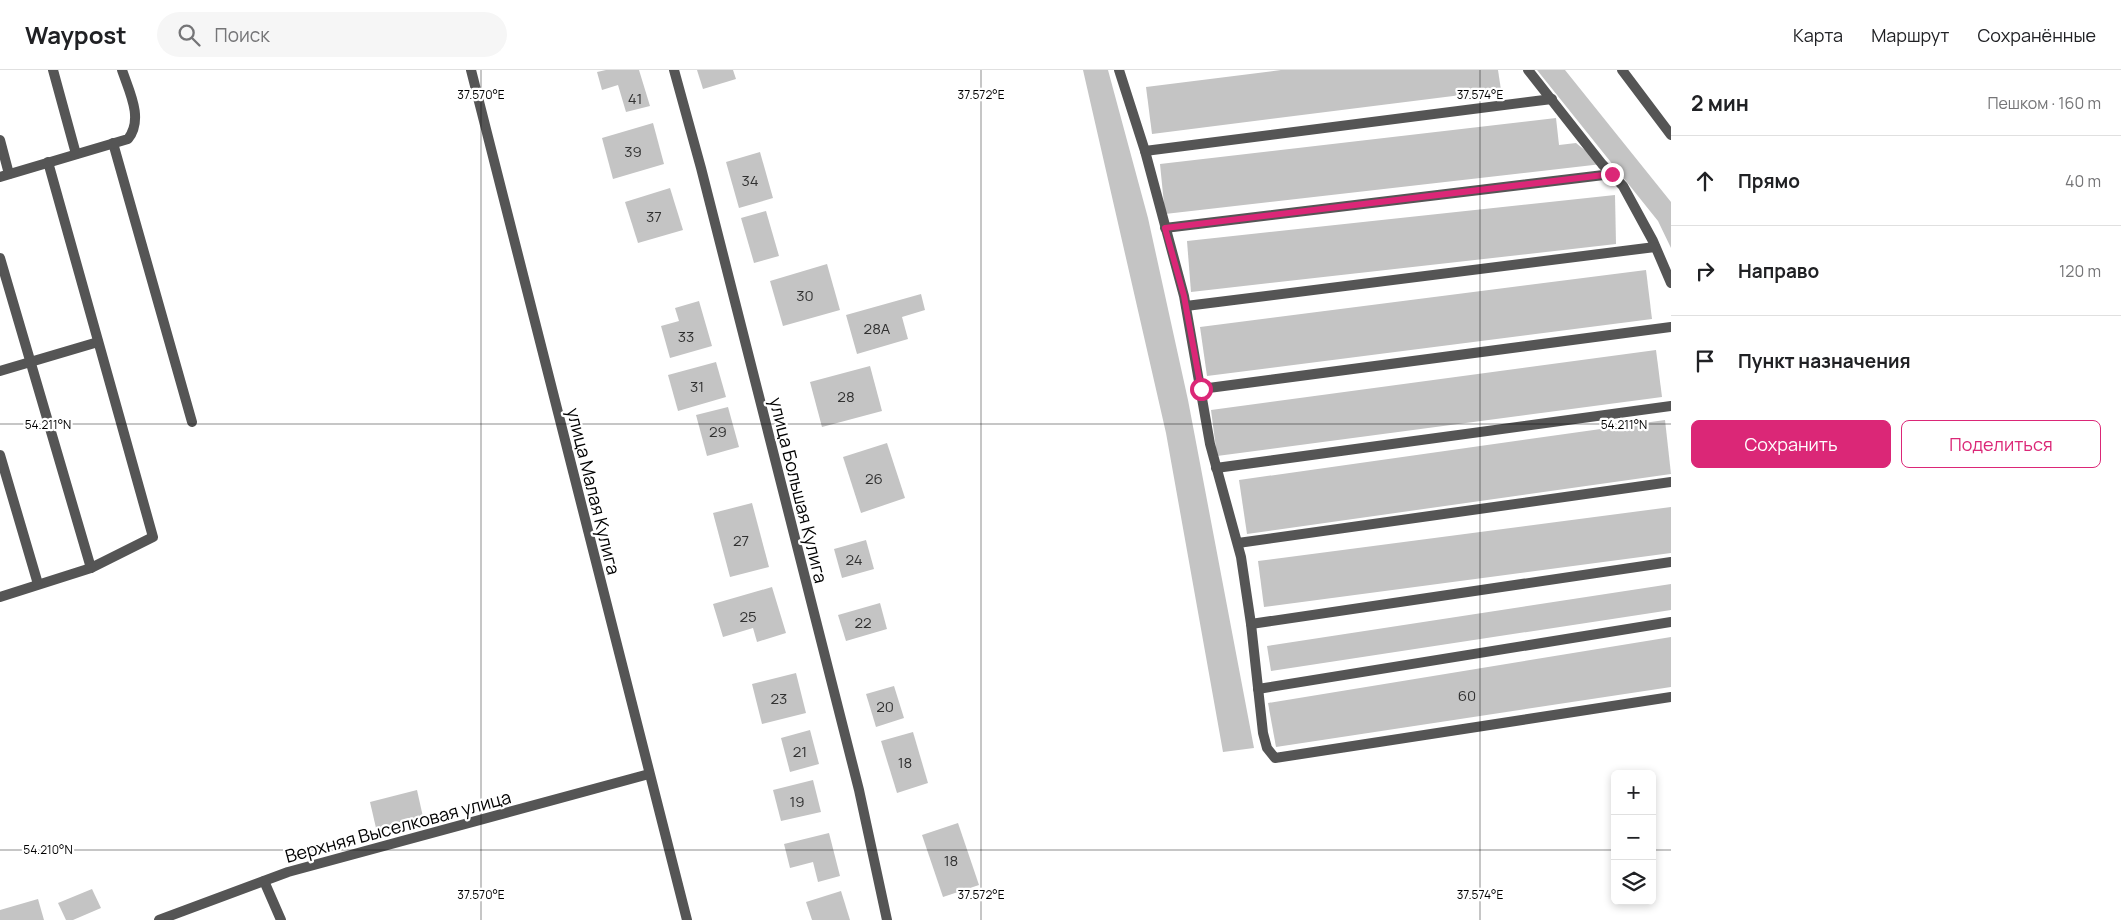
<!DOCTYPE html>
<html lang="ru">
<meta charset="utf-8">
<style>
:root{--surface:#fff;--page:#f6f6f6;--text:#202124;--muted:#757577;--line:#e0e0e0;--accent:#db2777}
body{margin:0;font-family:Manrope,sans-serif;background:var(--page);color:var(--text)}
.controls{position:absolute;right:15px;bottom:15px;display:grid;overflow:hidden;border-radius:8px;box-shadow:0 2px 8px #0003}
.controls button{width:45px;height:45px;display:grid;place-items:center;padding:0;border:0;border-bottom:1px solid var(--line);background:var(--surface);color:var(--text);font:25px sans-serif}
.stop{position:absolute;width:15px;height:15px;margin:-11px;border:4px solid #db2777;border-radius:50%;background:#fff}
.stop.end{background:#db2777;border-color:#fff;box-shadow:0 1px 5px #0008}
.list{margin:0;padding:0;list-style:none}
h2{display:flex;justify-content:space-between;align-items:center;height:65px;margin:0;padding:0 20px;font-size:21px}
h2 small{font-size:16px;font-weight:400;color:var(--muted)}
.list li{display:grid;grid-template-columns:32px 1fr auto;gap:15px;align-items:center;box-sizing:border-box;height:90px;padding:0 20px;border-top:1px solid var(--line)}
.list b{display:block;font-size:19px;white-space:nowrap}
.list em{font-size:16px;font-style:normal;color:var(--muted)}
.actions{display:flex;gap:10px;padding:15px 20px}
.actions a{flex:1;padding:11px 0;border:1px solid var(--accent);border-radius:8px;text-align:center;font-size:18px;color:var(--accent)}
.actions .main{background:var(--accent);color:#fff}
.icon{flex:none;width:28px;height:28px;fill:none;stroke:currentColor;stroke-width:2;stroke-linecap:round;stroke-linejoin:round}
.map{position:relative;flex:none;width:1671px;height:850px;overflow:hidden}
header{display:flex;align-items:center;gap:30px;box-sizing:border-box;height:70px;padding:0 25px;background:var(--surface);border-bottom:1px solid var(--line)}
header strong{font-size:24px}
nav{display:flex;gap:28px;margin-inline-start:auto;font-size:18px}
.search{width:350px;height:45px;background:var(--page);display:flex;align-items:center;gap:12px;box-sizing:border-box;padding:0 18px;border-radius:28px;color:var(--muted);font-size:19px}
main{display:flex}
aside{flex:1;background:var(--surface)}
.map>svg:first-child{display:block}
.building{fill:#c4c4c4}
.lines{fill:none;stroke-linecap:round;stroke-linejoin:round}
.service{stroke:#555;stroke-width:10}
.minor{stroke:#555;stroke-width:10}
.route{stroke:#db2777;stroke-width:6}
.ticks{fill:none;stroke:#000;stroke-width:1;stroke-opacity:0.45}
.labels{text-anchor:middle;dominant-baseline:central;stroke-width:4.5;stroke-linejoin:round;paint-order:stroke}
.number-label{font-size:15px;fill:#313131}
.street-label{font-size:18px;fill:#000;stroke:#fff}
.ticks-label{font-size:12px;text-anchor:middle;fill:#000;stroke:#fff;stroke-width:4.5;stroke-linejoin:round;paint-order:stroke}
</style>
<header>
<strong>Waypost</strong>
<div class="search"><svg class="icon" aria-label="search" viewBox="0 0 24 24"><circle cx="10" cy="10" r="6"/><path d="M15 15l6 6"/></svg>Поиск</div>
<nav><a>Карта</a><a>Маршрут</a><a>Сохранённые</a></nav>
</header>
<main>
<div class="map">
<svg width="1671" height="850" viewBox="0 0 1671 850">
<rect width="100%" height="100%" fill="#fff"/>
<g class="building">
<polygon points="606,0 639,0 650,36 626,42 618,15 602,20 597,2"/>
<polygon points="697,0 733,0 736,9 703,19"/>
<polygon points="1083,0 1108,0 1148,148 1188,330 1254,678 1223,682 1166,363"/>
<polygon points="1281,0 1498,0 1501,20 1152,64 1146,17"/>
<polygon points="1537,0 1565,0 1671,132 1671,178 1658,151"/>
<polygon points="1556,48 1559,75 1576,73 1602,94 1165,144 1160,94"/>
<polygon points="653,53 664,94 613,109 602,68"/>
<polygon points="760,82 773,128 739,138 726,92"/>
<polygon points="670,118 683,160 638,173 625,132"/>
<polygon points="1615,125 1616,174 1191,222 1187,171"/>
<polygon points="766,141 779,186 754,193 741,148"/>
<polygon points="827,194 840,240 783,256 770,211"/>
<polygon points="1646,200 1652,249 1207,306 1200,257"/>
<polygon points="921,224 925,240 902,247 908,269 857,284 846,245"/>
<polygon points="699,231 712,276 670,288 661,256 679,251 675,238"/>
<polygon points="1656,280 1662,327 1217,386 1211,340"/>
<polygon points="716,292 726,327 678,341 668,305"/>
<polygon points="870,296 882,341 822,357 810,312"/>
<polygon points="728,337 739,377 707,386 696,345"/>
<polygon points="1665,350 1671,404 1247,464 1239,410"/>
<polygon points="887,373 905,428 861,443 843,387"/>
<polygon points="752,433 769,497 730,507 713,443"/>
<polygon points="1671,437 1671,483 1264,537 1258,491"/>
<polygon points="866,470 874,499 842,508 834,479"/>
<polygon points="1671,514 1671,540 1271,601 1267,576"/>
<polygon points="772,517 786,563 757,572 753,558 723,567 713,534"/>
<polygon points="880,533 887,559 846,571 838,545"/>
<polygon points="1671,567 1671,617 1276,677 1268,633"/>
<polygon points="796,603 806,643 762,654 752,614"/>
<polygon points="894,616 904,648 876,657 866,624"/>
<polygon points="810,660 819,694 790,702 781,668"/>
<polygon points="913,662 928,713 897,723 881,671"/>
<polygon points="813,710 821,742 781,751 773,720"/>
<polygon points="417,720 423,747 376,758 370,732"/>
<polygon points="958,753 979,815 943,827 922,765"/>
<polygon points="829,763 840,806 818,812 813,792 790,798 784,774"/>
<polygon points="92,819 101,838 73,850 66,850 58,833"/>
<polygon points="841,821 850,850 812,850 806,832"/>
<polygon points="38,829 44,850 0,850 0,840"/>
</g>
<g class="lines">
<g class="service">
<polyline points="53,0 76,84"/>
<polyline points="1119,0 1145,81 1184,226 1210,374 1241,487 1251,554 1263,663 1267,678 1275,688 1671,627"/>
<polyline points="1528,0 1602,94 1623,116 1653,171 1671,213"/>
<polyline points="0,70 9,104"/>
<polyline points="113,73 192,352"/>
<polyline points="1145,81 1552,29"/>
<polyline points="48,92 153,467 91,498"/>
<path d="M0,107l128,-38c16,-20 1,-48 -6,-69"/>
<polyline points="1165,158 1612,104"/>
<polyline points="0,188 91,498 0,527"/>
<polyline points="1186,236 1655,177"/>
<polyline points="0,301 98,272"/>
<polyline points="1201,319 1671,257"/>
<polyline points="1216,398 1671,336"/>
<polyline points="1238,473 1671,412"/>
<polyline points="1251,554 1671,492"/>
<polyline points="1258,619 1671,552"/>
</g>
<g class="minor">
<polyline points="471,0 687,850"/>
<polyline points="674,0 701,98 859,720 887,850"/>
<polyline points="1622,0 1671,65"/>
<polyline points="0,385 38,514"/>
<polyline points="264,811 281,850"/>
<polyline points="159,850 288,802 649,704"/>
</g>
</g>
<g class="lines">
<polyline class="route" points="1201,319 1184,226 1165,158 1612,104"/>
</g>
<path class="ticks" d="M481,0v850M981,0v850M1480,0v850M0,354h1671M0,780h1615M1652,780h19"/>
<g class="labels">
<g class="number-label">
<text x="635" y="28">41</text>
<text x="633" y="81">39</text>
<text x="750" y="110">34</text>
<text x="654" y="146">37</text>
<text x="805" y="225">30</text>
<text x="877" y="258">28А</text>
<text x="686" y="266">33</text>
<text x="697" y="316">31</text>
<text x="846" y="326">28</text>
<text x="718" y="361">29</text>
<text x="874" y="408">26</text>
<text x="741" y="470">27</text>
<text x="854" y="489">24</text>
<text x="748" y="546">25</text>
<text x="863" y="552">22</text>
<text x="1467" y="625">60</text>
<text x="779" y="628">23</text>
<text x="885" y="636">20</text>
<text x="800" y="681">21</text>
<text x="905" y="692">18</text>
<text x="797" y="731">19</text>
<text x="951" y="790">18</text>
</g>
<g class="street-label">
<text transform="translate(799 420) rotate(76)">улица Большая Кулига</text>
<text transform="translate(594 421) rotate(76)">улица Малая Кулига</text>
<text transform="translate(398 756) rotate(-15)">Верхняя Выселковая улица</text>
</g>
</g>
<g class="ticks-label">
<text x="481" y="29">37.570°E</text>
<text x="981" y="29">37.572°E</text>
<text x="1480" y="29">37.574°E</text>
<text x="48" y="359">54.211°N</text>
<text x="1624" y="359">54.211°N</text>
<text x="48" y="784">54.210°N</text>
<text x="481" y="829">37.570°E</text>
<text x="981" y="829">37.572°E</text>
<text x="1480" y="829">37.574°E</text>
</g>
</svg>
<div class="controls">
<button>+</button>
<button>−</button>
<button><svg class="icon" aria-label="layers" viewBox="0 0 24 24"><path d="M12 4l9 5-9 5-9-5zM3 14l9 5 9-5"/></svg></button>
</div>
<div class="stop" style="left:1201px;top:319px"></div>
<div class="stop end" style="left:1612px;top:104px"></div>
</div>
<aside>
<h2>2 мин<small>Пешком · 160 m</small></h2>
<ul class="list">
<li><svg class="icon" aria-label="ahead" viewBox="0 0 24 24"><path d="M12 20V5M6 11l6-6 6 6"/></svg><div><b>Прямо</b></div><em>40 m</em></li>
<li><svg class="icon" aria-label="right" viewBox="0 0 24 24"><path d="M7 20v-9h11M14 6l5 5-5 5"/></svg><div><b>Направо</b></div><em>120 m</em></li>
<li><svg class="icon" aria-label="arrive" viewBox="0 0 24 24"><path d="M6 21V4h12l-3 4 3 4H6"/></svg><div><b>Пункт назначения</b></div></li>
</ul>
<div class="actions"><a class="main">Сохранить</a><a>Поделиться</a></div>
</aside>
</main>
